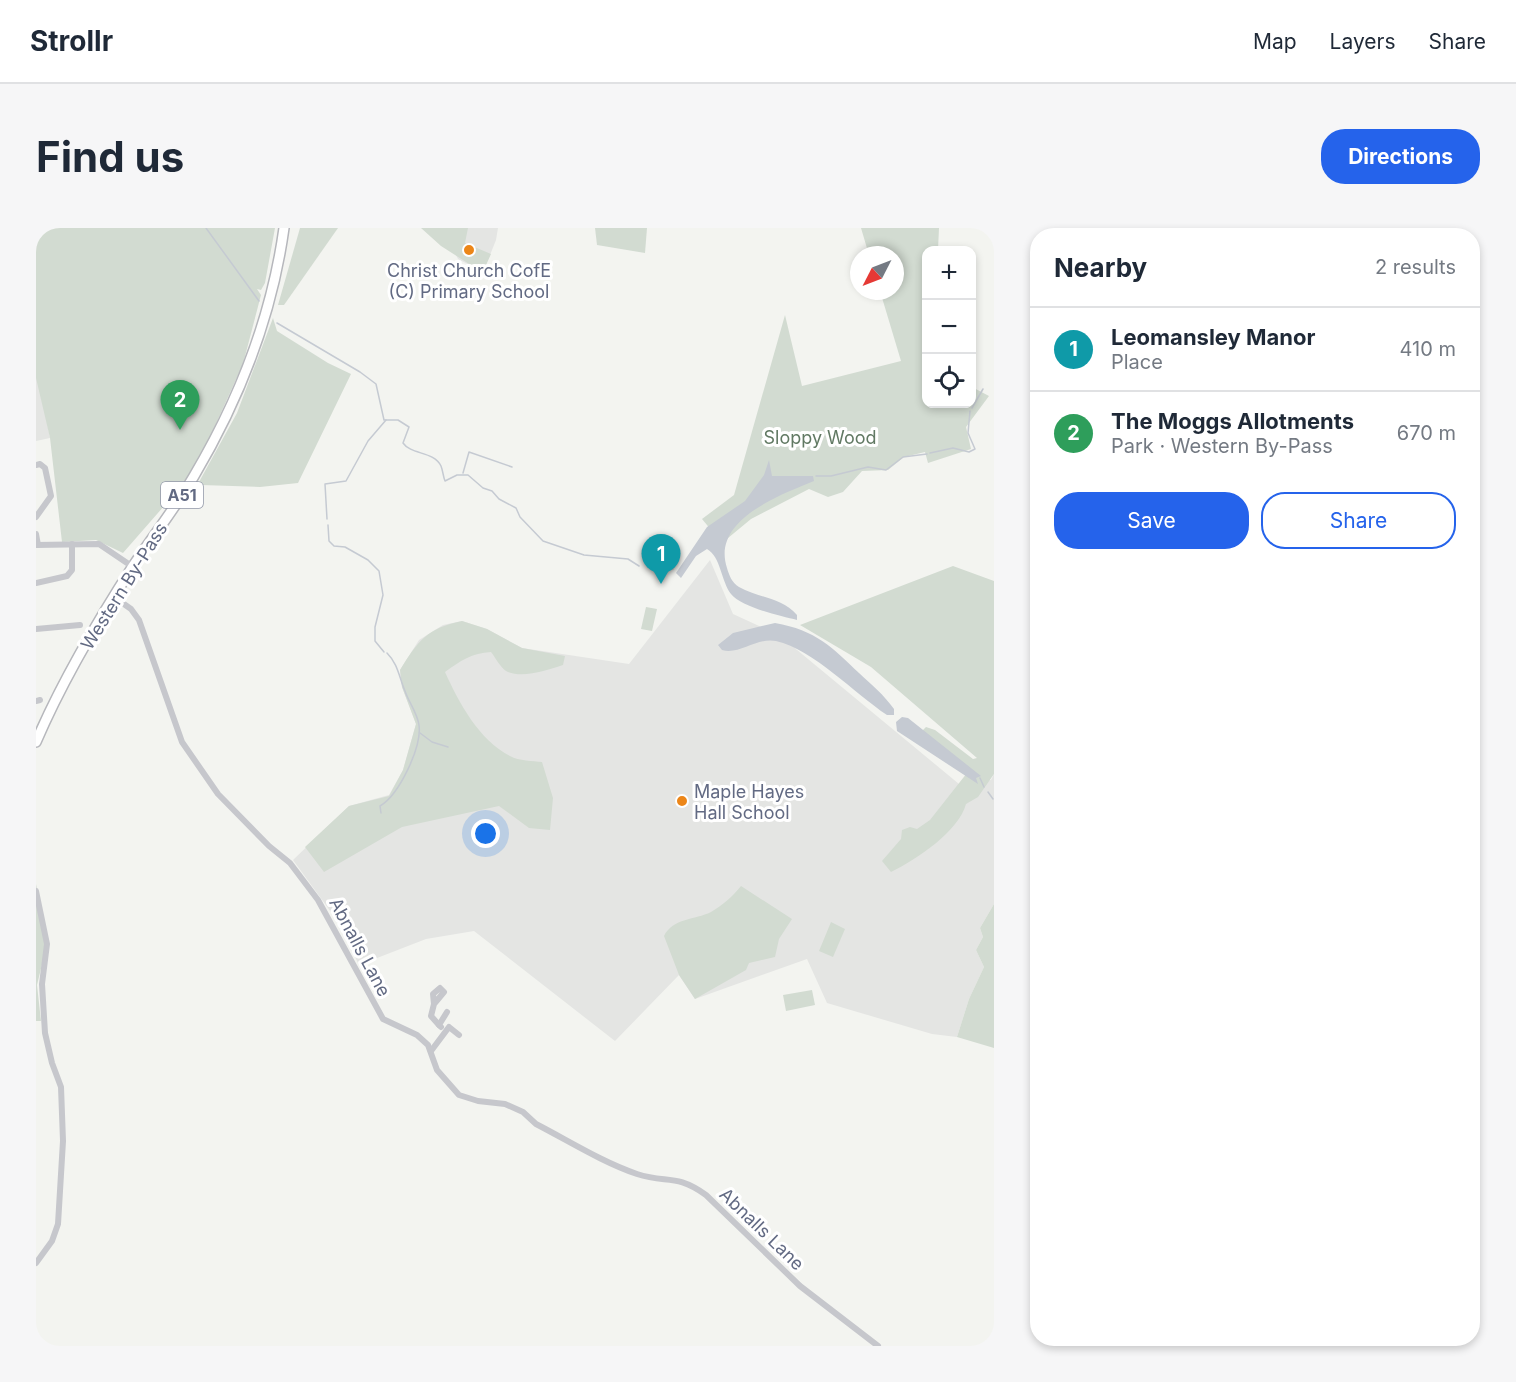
<!DOCTYPE html>
<meta charset="utf-8">
<style>
:root{--surface:#fff;--page:#f6f6f7;--text:#1f2937;--muted:#747a83;--line:#e0e1e3;--accent:#2563eb}
body{margin:0;font-family:Inter,sans-serif;background:var(--page);color:var(--text)}
.controls{position:absolute;right:18px;top:18px;display:grid;overflow:hidden;border-radius:12px;box-shadow:0 3px 9px #0003}
.controls button{width:54px;height:54px;display:grid;place-items:center;padding:0;border:0;border-bottom:2px solid var(--line);background:var(--surface);color:var(--text);font:30px sans-serif}
.compass{position:absolute;left:814px;top:18px;width:54px;height:54px;border-radius:50%;background:var(--surface);box-shadow:0 3px 9px #0003;rotate:228deg}
.you{position:absolute;left:450px;top:606px;width:21px;height:21px;margin:-15px;border:4px solid #fff;border-radius:50%;background:#1a73e8;box-shadow:0 0 0 9px #1a73e833}
.badge{display:grid;place-items:center;width:39px;height:39px;border-radius:50%;background:var(--accent);color:#fff;font-size:20px;font-weight:700}
.pin{position:absolute;translate:-50% -50px;filter:drop-shadow(0 2px 3px #0008)}
.pin::after{content:'';position:absolute;top:32px;width:21px;height:18px;background:inherit;clip-path:polygon(0 0,100% 0,50% 100%)}
.list{margin:0;padding:0;list-style:none}
h2{display:flex;justify-content:space-between;align-items:center;height:78px;margin:0;padding:0 24px;font-size:26px}
h2 small{font-size:20px;font-weight:400;color:var(--muted)}
.list li{display:grid;grid-template-columns:39px 1fr auto;gap:18px;align-items:center;box-sizing:border-box;height:84px;padding:0 24px;border-top:2px solid var(--line)}
.list b{display:block;font-size:22px;white-space:nowrap}
.list p{margin:0;font-size:20px;white-space:nowrap;color:var(--muted)}
.list em{font-size:20px;font-style:normal;color:var(--muted)}
.actions{display:flex;gap:12px;padding:18px 24px}
.actions a{flex:1;padding:14px 0;border:2px solid var(--accent);border-radius:24px;text-align:center;font-size:21px;color:var(--accent)}
.actions .main{background:var(--accent);color:#fff}
.icon{flex:none;width:33px;height:33px;fill:none;stroke:currentColor;stroke-width:2;stroke-linecap:round;stroke-linejoin:round}
.map{position:relative;flex:none;width:958px;height:1118px;overflow:hidden;border-radius:24px}
header{display:flex;align-items:center;gap:36px;box-sizing:border-box;height:84px;padding:0 30px;background:var(--surface);border-bottom:2px solid var(--line)}
header strong{font-size:28px}
nav{display:flex;gap:33px;margin-inline-start:auto;font-size:21px}
.intro{display:flex;align-items:center;justify-content:space-between;box-sizing:border-box;height:144px;padding:0 36px}
h1{margin:0;font-size:42px}
.button{padding:15px 27px;border-radius:24px;background:var(--accent);color:#fff;font-size:21px;font-weight:700}
main{display:flex;gap:36px;padding:0 36px}
aside{flex:1;background:var(--surface);border-radius:24px;box-shadow:0 3px 9px #0003}
.map>svg:first-child{display:block}
.built{fill:#e4e5e3}
.green{fill:#d2dbd1}
.water{fill:#c5cad2}
.lines{fill:none;stroke-linecap:round;stroke-linejoin:round}
.stream{stroke:#c5cad2;stroke-width:1.5}
.highway-casing{stroke:#b6b7bc;stroke-width:12}
.minor{stroke:#c6c7cc;stroke-width:6}
.highway{stroke:#fff;stroke-width:9}
.poi-dot{fill:#ec8618;stroke:#fff;stroke-width:2}
.labels{text-anchor:middle;dominant-baseline:central;stroke-width:6;stroke-linejoin:round;paint-order:stroke}
.shield{fill:#fff;stroke:#9197a8;stroke-width:1.5}
.shield-label{font-size:16px;font-weight:bold;fill:#626a83}
.poi-label{font-size:18px;fill:#626a83;stroke:#fff}
.park-label{font-size:18px;fill:#617963;stroke:#fff}
.street-label{font-size:18px;fill:#626a83;stroke:#fff}
</style>
<header>
<strong>Strollr</strong>
<nav><a>Map</a><a>Layers</a><a>Share</a></nav>
</header>
<div class="intro"><h1>Find us</h1><a class="button">Directions</a></div>
<main>
<div class="map">
<svg width="958" height="1118" viewBox="0 0 958 1118">
<rect width="100%" height="100%" fill="#f3f4f0"/>
<g class="built">
<polygon points="407,0 462,0 460,12 450,37 441,41 422,31"/>
<polygon points="0,140 14,210 0,213"/>
<polygon points="674,332 697,386 743,407 923,556 955,552 958,546 958,676 944,700 947,709 940,722 948,739 933,771 921,809 896,806 791,775 771,731 659,771 643,747 579,813 438,703 390,711 323,737 300,691 257,632 313,578 353,567 367,542 380,496 366,459 364,442 383,412 407,397 426,393 451,401 486,420 593,436"/>
</g>
<g class="green">
<polygon points="0,0 239,0 229,55 225,62 221,61 225,67 207,136 165,229 142,262 87,325 60,312 26,314 14,210 0,150"/>
<polygon points="264,0 302,0 248,77 242,77"/>
<polygon points="385,0 432,0 429,15 455,26 450,37 441,41 405,18"/>
<polygon points="559,0 611,0 609,25 561,17"/>
<polygon points="825,0 903,0 902,22 890,22 890,176 936,176 936,159 953,168 930,199 935,221 892,235 889,224 868,229 852,242 826,243 807,264 792,269 773,261 715,291 686,315 666,291 698,267 749,87 766,158 865,133 844,63 859,63 859,27 833,27"/>
<polygon points="237,90 241,103 292,135 315,146 262,255 224,259 165,257 163,254 201,185"/>
<path d="M917,338l41,15v193l-16,23 -12,7c-7,27 -50,56 -75,68l-9,-11 19,-22 1,-9 8,-3 7,2 13,-9 37,-47 -45,-42 4,-4 9,3 38,29 4,-1 -106,-91 -71,-42z"/>
<polygon points="610,379 621,381 616,403 605,401"/>
<path d="M426,393l25,8 35,19 43,8 -2,9c-16,5 -41,14 -57,6 -6,-4 -11,-14 -15,-19 -19,1 -31,9 -46,20 14,31 34,68 65,84 9,5 23,5 32,6l11,36 -3,32 -21,-2 -30,-22 -97,21 -78,45 -19,-25 44,-41 40,-10 14,-26 13,-46 -14,-37 -2,-17c18,-29 27,-42 62,-49z"/>
<polygon points="0,656 11,716 1,757 5,793 0,793"/>
<path d="M705,658l51,33 -13,20 -4,18 -26,6 -3,7 -51,29 -16,-24 -15,-39c9,-18 31,-16 47,-24 12,-7 21,-15 30,-26z"/>
<polygon points="958,676 958,820 921,809 933,771 948,739 940,722 947,709 944,700"/>
<polygon points="795,694 809,701 797,729 783,723"/>
<polygon points="776,762 779,777 750,783 747,767"/>
</g>
<g class="water">
<path d="M733,232l3,16h41l1,5c-34,14 -103,39 -87,87 2,7 5,15 12,19 19,11 42,10 58,28v5c-17,-4 -56,-13 -66,-26 -10,-13 -10,-37 -24,-45l-11,7 -15,22 -5,-5 31,-46 38,-26 19,-26z"/>
<path d="M739,395c41,7 58,25 84,50 13,12 25,22 35,36v6h-7c-33,-22 -73,-65 -111,-74 -19,-4 -36,14 -54,9l-4,-5 15,-12z"/>
<polygon points="866,489 872,490 945,548 940,550 942,556 861,503 860,494"/>
</g>
<g class="lines">
<g class="stream">
<polyline points="170,0 223,73"/>
<path d="M241,95l83,49 16,12 8,36h14l11,7 -6,16c8,12 31,8 38,23 2,5 2,10 4,15l12,-6h11l15,13 9,3 7,8 17,9 4,9 23,24 41,14 44,4 11,7"/>
<polyline points="936,180 947,161"/>
<polyline points="894,225 917,220 933,224 939,221 932,205 934,183"/>
<polyline points="427,245 433,224 476,239"/>
<polyline points="780,248 795,248 832,239 850,242 867,229 891,226"/>
<polyline points="291,291 289,256 310,253 332,213 350,192"/>
<polyline points="292,297 293,313 298,318 309,319 332,332 343,343 347,367 339,399 339,413 348,424"/>
<polyline points="612,329 637,341"/>
<polyline points="384,505 396,514 412,519"/>
<polyline points="944,550 948,559"/>
<polyline points="952,564 957,571"/>
<path d="M345,585l-1,-7c19,-11 42,-59 39,-81 -2,-13 -10,-22 -14,-34 -6,-14 -7,-27 -18,-38"/>
</g>
<g class="highway-casing">
<path id="highway" d="M0,514c26,-61 61,-120 97,-176 20,-30 43,-59 61,-90 45,-76 78,-161 90,-248"/>
</g>
<g class="minor">
<polyline points="0,237 4,236 9,240 15,268 0,289"/>
<polyline points="0,306 2,317"/>
<polyline points="0,317 63,316 97,339"/>
<polyline points="0,355 31,348 36,342 36,316"/>
<path d="M78,369l17,12 8,11 43,122 36,52 51,52 21,17 28,37 65,119 34,16 11,10 9,25 22,25 19,6 27,3 18,8 13,12c33,17 66,38 101,50 30,10 38,-1 69,21l94,91 78,60"/>
<polyline points="0,401 44,397"/>
<polyline points="0,473 4,472"/>
<polyline points="0,663 11,716 6,756 9,805 16,835 25,859 27,913 22,996 16,1013 0,1035"/>
<polyline points="398,776 397,766 404,760 408,764 398,776 395,788 403,797"/>
<polyline points="405,799 403,797 411,784"/>
<polyline points="395,823 413,799 423,807"/>
</g>
<use href="#highway" class="highway"/>
</g>
<g class="poi-dot">
<circle cx="433" cy="22" r="6"/>
<circle cx="646" cy="573" r="6"/>
</g>
<g class="labels">
<rect class="shield" x="125" y="254" width="42" height="26" rx="4.5"/>
<g class="shield-label">
<text x="146" y="267">A51</text>
</g>
<g class="poi-label">
<text x="433" y="42">Christ Church CofE<tspan x="433" dy="21">(C) Primary School</tspan></text>
<text x="658" y="563" text-anchor="start">Maple Hayes<tspan x="658" dy="21">Hall School</tspan></text>
</g>
<g class="park-label">
<text x="784" y="209">Sloppy Wood</text>
</g>
<g class="street-label">
<text transform="translate(88 358) rotate(-58)">Western By-Pass</text>
<text transform="translate(324 719) rotate(62)">Abnalls Lane</text>
<text transform="translate(726 1001) rotate(44)">Abnalls Lane</text>
</g>
</g>
</svg>
<div class="controls">
<button>+</button>
<button>−</button>
<button><svg class="icon" aria-label="locate" viewBox="0 0 24 24"><circle cx="12" cy="12" r="6"/><path d="M12 2v4M12 18v4M2 12h4M18 12h4"/></svg></button>
</div>
<svg class="compass" viewBox="-18 -18 36 36"><path d="M0-13l5 13h-10z" fill="#e53935"/><path d="M0 13l5-13h-10z" fill="#747a83"/></svg>
<div class="you"></div>
<div class="pin badge" style="left:625px;top:356px;background:#0f9aa8">1</div>
<div class="pin badge" style="left:144px;top:202px;background:#2e9e5b">2</div>
</div>
<aside>
<h2>Nearby<small>2 results</small></h2>
<ul class="list">
<li><span class="badge" style="background:#0f9aa8">1</span><div><b>Leomansley Manor</b><p>Place</p></div><em>410 m</em></li>
<li><span class="badge" style="background:#2e9e5b">2</span><div><b>The Moggs Allotments</b><p>Park · Western By-Pass</p></div><em>670 m</em></li>
</ul>
<div class="actions"><a class="main">Save</a><a>Share</a></div>
</aside>
</main>
